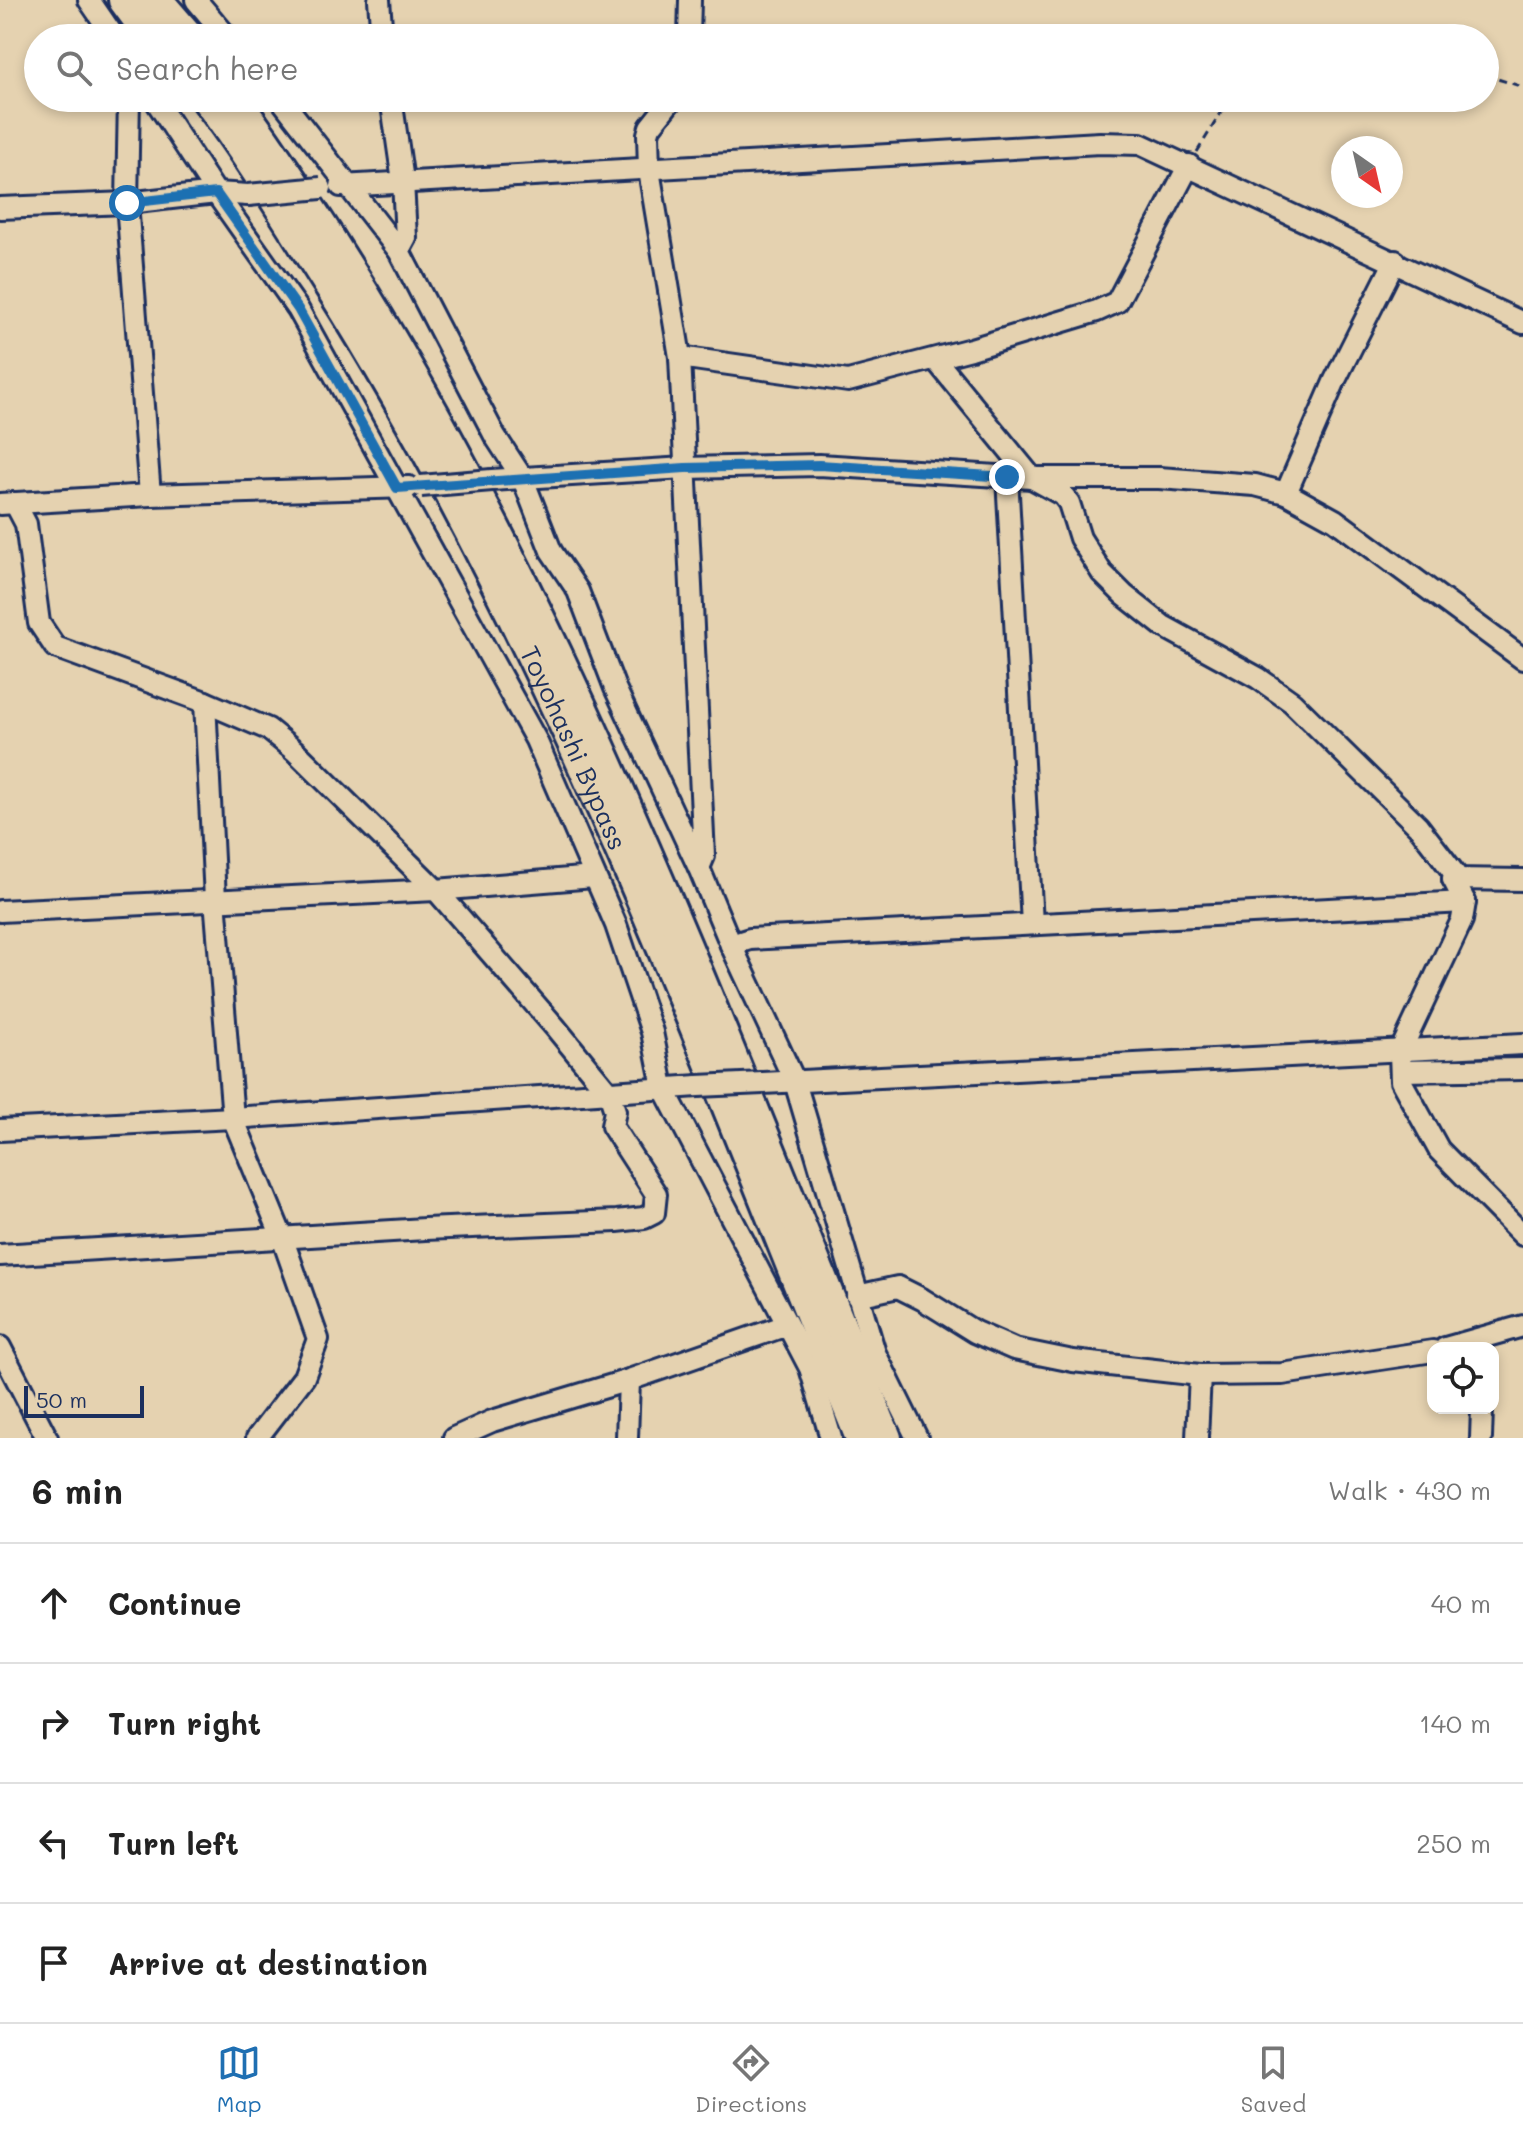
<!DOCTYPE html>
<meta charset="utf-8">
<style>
:root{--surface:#fff;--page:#f2f2f2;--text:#222;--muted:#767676;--line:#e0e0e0;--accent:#1f6fb2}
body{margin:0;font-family:Mali,sans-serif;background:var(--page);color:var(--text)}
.controls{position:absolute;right:24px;bottom:24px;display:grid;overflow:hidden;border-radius:16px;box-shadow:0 4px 12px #0003}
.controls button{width:72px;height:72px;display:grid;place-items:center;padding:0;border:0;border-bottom:2px solid var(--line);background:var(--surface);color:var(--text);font:40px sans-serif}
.compass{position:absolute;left:1331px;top:136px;width:72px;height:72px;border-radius:50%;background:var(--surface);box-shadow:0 4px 12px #0003;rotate:146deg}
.scale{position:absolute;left:24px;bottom:20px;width:120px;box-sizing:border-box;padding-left:8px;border:4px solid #1b2f5e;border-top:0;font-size:22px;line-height:28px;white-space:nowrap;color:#1b2f5e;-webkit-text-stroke:6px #e5d2b0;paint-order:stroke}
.stop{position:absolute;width:24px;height:24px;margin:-18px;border:6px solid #1f6fb2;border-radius:50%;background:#fff}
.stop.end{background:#1f6fb2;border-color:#fff;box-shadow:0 2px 8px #0008}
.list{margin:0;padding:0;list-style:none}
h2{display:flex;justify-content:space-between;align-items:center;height:104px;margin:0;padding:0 32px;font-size:34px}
h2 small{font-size:26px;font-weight:400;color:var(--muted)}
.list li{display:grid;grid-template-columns:52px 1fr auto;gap:24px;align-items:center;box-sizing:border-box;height:120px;padding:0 32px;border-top:2px solid var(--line)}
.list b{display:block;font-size:30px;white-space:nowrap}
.list em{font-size:26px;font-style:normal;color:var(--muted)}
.icon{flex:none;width:44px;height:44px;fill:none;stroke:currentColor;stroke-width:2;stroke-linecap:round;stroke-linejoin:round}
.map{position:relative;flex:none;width:1523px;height:1438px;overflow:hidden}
.search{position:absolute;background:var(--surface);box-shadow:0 4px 12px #0003;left:24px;right:24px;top:24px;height:88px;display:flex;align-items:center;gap:20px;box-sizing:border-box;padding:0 28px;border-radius:44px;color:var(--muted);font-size:30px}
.sheet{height:584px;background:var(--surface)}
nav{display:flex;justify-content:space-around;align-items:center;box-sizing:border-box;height:112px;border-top:2px solid var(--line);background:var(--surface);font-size:22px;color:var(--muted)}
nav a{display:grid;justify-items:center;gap:4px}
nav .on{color:var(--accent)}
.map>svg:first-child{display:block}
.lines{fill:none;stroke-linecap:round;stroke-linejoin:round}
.minor-casing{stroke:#1b2f5e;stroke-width:26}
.highway-casing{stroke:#1b2f5e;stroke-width:36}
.path{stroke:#1b2f5e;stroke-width:3;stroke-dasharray:8 6;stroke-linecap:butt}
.minor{stroke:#e5d2b0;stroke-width:20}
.highway{stroke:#e5d2b0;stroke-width:30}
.minor-bridge-casing{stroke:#1b2f5e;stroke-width:26;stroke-linecap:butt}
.minor-bridge{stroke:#e5d2b0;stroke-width:20}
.route{stroke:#1f6fb2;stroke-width:10}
.labels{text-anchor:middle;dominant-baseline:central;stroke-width:8;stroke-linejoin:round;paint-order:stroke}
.street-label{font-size:26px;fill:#1b2f5e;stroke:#e5d2b0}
</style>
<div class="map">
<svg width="1523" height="1438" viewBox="0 0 1523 1438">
<rect width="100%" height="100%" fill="#e5d2b0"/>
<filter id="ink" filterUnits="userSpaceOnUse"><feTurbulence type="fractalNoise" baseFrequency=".0125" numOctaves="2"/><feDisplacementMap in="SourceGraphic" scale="16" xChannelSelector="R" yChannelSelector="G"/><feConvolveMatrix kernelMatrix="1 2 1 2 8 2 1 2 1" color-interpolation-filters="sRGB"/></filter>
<g filter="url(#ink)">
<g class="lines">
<g class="minor-casing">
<g id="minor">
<polyline points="89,0 115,38"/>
<polyline points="196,0 228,38"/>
<polyline points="379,0 382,38"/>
<polyline points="689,38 690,0"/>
<polyline points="129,98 127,203 150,495"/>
<polyline points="154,98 216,193 298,309 536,740 616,925 652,1032 663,1087 810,1368 831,1438"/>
<polyline points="280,98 399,251 495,436 523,479 551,551 578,591 615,688 699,868 731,945 795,1082 875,1353 917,1438"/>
<polyline points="391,98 403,181 406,238 399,251"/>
<polyline points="673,98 650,127 648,134 649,170 680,357 704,856 699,868"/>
<polyline points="341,186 1100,143 1140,144 1523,323"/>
<polyline points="0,208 127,203 216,193 248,195"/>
<polyline points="680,357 848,381 971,349 1097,311 1117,302 1189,165"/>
<polyline points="935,359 1032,478 1063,495 1069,503 1080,538 1102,573 1124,595 1163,626 1258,678 1292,702 1418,826 1455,874 1453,879 1465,902 1462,920 1400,1052 1401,1081 1439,1150 1523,1235"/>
<polyline points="1007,477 1032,924"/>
<polyline points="492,480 685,468 819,465 1032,478 1159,478 1255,485 1286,493 1335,520 1523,659"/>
<polyline points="1286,493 1335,380 1395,261"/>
<polyline points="0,504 150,495 409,487"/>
<polyline points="205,702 215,899 233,1118 282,1237 318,1339 304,1377 257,1438"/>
<polyline points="1453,879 1523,880"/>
<polyline points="0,911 436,890 594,877"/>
<polyline points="731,945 750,939 1465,902"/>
<polyline points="1401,1071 1523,1069"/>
<polyline points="763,1083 1523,1044"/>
<polyline points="0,1130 233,1118 698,1086"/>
<polyline points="0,1255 425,1229 617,1221 644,1218 654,1213 656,1194 612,1126 615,1111 609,1093 555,1027 436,890 295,751 268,729 205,702 55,647 39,623 26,524 15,503"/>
<polyline points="857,1296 898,1287 922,1299 975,1332 1014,1349 1073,1361 1200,1375 1282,1374 1433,1351"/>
<polyline points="0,1347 47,1438"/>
<polyline points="1445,1348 1523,1326"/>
<polyline points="454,1438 492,1421 629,1380 787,1325"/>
<polyline points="627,1438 629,1380"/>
<polyline points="1197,1438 1200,1375"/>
<polyline points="1481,1438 1482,1408"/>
</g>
</g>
<g class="highway-casing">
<g id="highway">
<polyline points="124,0 152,38"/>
<polyline points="157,0 190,38"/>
<path id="s1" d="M206,98c45,60 84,125 124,188 226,358 372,762 531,1152"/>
<path d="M234,98c294,404 464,881 652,1340"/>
</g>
</g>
<g class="path">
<path d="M1286,38c24,-16 50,-7 76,0"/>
<polyline points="1485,75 1523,87"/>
<polyline points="1197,152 1230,98"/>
</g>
<use href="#minor" class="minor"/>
<use href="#highway" class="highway"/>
<g class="minor-bridge-casing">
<g id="minor-bridge">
<polyline points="248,195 321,188"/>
<polyline points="421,486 492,480"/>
<polyline points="698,1086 763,1083"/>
</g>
</g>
<use href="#minor-bridge" class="minor-bridge"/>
</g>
</g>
<g class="lines" filter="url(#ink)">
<polyline class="route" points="127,203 216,193 298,309 397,488 685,468 819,465 1007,477"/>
</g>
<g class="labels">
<g class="street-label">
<text stroke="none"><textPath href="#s1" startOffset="748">Toyohashi Bypass</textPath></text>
</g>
</g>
</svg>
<div class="controls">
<button><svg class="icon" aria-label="locate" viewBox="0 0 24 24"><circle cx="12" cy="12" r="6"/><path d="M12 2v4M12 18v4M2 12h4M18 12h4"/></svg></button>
</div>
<svg class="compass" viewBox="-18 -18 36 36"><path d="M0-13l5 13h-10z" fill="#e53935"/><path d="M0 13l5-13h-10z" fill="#767676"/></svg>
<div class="scale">50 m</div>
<div class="stop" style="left:127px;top:203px"></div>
<div class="stop end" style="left:1007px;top:477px"></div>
<div class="search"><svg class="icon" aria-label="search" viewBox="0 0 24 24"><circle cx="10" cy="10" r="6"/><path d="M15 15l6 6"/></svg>Search here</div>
</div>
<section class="sheet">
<h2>6 min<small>Walk · 430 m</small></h2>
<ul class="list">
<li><svg class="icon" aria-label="ahead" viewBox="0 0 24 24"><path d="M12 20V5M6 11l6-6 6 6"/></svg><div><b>Continue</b></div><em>40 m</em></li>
<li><svg class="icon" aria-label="right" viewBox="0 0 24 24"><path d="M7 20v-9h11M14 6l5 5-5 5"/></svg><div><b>Turn right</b></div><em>140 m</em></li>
<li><svg class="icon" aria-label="left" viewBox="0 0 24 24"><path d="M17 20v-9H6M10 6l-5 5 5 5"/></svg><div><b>Turn left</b></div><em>250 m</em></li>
<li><svg class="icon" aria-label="arrive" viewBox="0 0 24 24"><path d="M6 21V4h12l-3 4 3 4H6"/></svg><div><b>Arrive at destination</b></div></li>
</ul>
</section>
<nav>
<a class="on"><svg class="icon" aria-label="map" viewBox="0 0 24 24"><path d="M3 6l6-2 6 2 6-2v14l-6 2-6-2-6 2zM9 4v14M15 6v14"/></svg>Map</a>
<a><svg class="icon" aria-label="directions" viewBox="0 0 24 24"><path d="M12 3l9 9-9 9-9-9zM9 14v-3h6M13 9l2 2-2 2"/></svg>Directions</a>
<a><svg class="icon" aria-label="saved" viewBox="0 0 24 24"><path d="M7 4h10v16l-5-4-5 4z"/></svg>Saved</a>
</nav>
